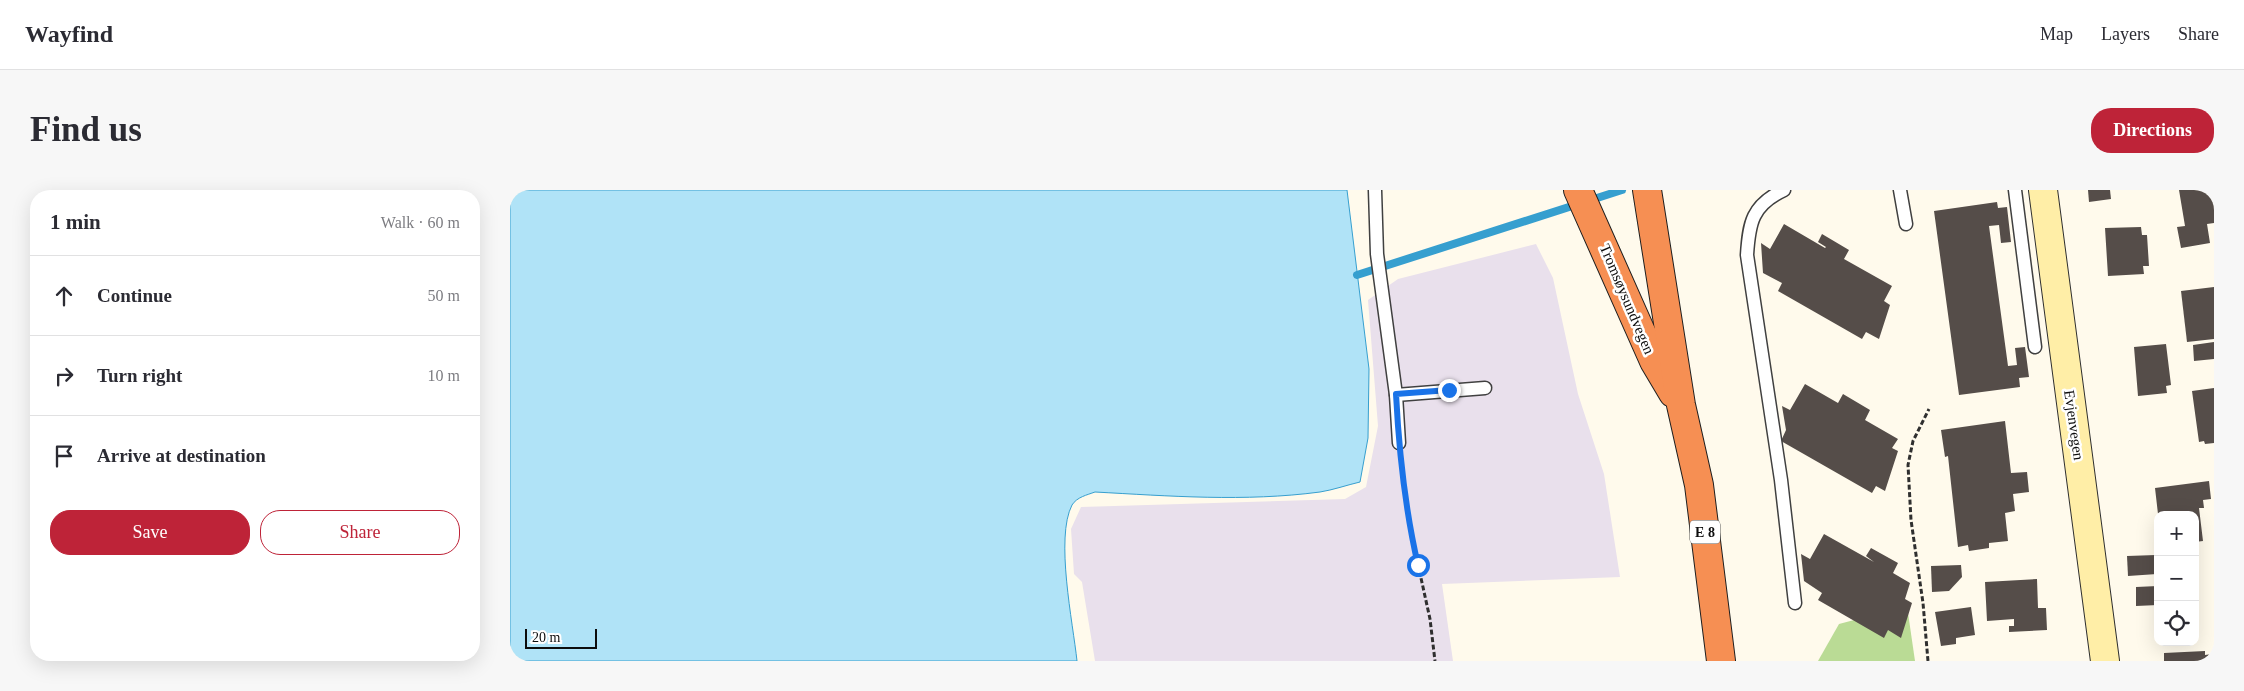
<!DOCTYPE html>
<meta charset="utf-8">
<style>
:root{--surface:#fff;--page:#f7f7f7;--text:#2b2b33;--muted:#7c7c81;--line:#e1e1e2;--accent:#be2338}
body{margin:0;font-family:"Times New Roman",serif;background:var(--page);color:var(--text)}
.controls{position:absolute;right:15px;bottom:15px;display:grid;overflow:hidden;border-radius:10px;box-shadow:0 5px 20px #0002}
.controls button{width:45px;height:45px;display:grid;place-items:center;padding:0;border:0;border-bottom:1px solid var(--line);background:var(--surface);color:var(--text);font:25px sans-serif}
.scale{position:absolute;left:15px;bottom:12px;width:72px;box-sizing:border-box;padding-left:5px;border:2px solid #0d0d0d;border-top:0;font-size:14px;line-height:18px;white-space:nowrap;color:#0d0d0d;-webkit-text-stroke:4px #fff;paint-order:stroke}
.stop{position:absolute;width:15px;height:15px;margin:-11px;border:4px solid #1a73e8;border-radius:50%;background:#fff}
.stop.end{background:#1a73e8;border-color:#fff;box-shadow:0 1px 5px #0008}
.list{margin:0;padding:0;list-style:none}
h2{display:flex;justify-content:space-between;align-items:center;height:65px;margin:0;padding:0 20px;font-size:21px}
h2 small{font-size:16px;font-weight:400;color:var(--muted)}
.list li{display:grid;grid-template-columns:32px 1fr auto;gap:15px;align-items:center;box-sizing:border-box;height:80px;padding:0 20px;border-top:1px solid var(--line)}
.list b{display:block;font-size:19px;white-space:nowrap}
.list em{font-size:16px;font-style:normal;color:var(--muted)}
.actions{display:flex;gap:10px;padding:15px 20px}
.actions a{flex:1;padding:11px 0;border:1px solid var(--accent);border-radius:20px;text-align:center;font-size:18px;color:var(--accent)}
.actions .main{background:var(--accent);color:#fff}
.icon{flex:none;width:28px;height:28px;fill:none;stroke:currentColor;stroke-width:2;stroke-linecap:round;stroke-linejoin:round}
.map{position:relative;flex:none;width:1704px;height:471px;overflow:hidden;border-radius:20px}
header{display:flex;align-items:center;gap:30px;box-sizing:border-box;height:70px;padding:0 25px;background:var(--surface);border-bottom:1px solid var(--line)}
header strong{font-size:24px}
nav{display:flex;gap:28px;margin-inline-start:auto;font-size:18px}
.intro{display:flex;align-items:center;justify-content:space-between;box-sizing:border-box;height:120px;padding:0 30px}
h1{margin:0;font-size:35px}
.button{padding:12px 22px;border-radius:20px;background:var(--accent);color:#fff;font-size:18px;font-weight:700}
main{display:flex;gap:30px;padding:0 30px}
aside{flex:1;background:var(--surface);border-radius:20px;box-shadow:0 5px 20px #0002}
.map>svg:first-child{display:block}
.industrial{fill:#e9e0ec}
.forest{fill:#badb95}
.water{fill:#b0e3f7;stroke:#369fcf}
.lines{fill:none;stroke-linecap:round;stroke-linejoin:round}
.stream{stroke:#369fcf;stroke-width:8}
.building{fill:#554d49}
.lane-casing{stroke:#404040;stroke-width:15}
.secondary-casing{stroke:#2f2f2f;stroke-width:30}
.highway-casing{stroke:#1e1e1e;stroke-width:30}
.path{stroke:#2f2f2f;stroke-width:3;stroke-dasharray:5 2.5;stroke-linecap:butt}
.lane{stroke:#fff;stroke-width:12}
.secondary{stroke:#ffeea7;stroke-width:28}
.highway{stroke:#f68f53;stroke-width:28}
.route{stroke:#1a73e8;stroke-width:6}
.labels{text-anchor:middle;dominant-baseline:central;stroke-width:5;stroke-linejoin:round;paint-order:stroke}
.shield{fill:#fff;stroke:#565656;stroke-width:1}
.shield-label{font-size:14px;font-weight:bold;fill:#0d0d0d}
.street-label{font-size:15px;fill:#0d0d0d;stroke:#fff}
</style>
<header>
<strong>Wayfind</strong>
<nav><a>Map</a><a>Layers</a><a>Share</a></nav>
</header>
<div class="intro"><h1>Find us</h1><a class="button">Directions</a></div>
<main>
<aside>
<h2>1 min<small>Walk · 60 m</small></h2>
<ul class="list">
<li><svg class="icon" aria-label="ahead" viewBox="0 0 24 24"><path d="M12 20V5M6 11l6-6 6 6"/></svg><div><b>Continue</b></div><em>50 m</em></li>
<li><svg class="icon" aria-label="right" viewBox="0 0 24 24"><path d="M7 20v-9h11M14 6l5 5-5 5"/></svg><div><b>Turn right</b></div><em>10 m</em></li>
<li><svg class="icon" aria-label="arrive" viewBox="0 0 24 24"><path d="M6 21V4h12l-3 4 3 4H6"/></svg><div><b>Arrive at destination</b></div></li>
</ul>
<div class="actions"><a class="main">Save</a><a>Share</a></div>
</aside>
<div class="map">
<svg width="1704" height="471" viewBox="0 0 1704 471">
<rect width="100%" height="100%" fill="#fffaec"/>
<polygon class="industrial" points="1026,54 1043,88 1068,204 1094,284 1110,387 932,394 943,471 585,471 572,392 564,384 561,339 571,317 835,309 856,297 868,236 858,110 888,89"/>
<polygon class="forest" points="1397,416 1405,471 1308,471 1329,434"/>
<path class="water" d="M0,0h837l22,179 -1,69 -8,44c-13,3 -27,8 -40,10 -75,10 -151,4 -225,0 -8,3 -18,5 -23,13 -17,33 1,118 5,156h-567z"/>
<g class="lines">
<polyline class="stream" points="847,85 1112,0"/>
</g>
<g class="building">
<polygon points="1578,0 1600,0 1601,9 1579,12"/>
<polygon points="1669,0 1704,0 1704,33 1697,34 1700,53 1671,58 1667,37 1675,36"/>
<polygon points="1487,12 1488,18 1497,17 1501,52 1491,53 1489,35 1479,36 1498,176 1507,175 1505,158 1515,157 1519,187 1509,188 1510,197 1449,205 1424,21"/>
<polygon points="1274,34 1315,58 1316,57 1308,52 1312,44 1339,60 1334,69 1382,96 1374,111 1380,115 1369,149 1356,142 1352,149 1268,101 1272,93 1253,83 1251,53 1260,59"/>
<polygon points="1631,37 1632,45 1637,45 1639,76 1633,76 1634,84 1598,86 1595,38"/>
<polygon points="1704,97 1704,149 1677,152 1671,101"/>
<polygon points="1704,152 1704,169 1684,171 1683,155"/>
<polygon points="1656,154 1661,195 1656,196 1657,203 1628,206 1624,157"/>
<polygon points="1295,194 1328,213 1333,204 1360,220 1355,230 1388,249 1382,258 1388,261 1375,301 1366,296 1362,303 1271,251 1276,240 1272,216 1280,220"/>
<polygon points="1704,198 1704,253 1695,254 1694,251 1689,252 1682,201"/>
<polygon points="1495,231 1501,283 1517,282 1519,302 1503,304 1505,321 1495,323 1498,351 1479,353 1479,358 1459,361 1458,355 1448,357 1438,266 1435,267 1431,240"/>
<polygon points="1699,291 1701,309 1693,310 1694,318 1689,318 1693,351 1685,352 1685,325 1659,325 1659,322 1648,324 1645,298"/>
<polygon points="1314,344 1364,372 1356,366 1361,358 1388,373 1383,383 1400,393 1395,409 1402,413 1391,448 1378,440 1374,448 1308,410 1312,403 1294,391 1291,364 1300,369"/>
<polygon points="1646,365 1647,384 1618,386 1617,366"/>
<polygon points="1451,375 1452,387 1439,401 1422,402 1421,376"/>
<polygon points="1527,389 1528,418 1536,418 1537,440 1499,442 1499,436 1504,436 1504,429 1477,431 1475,392"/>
<polygon points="1648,396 1648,415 1626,416 1626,397"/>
<polygon points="1461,417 1465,445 1446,448 1446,454 1431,456 1425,422"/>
<polygon points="1695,461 1695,465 1702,464 1703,471 1654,471 1654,463"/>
</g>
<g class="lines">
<g class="lane-casing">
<g id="lane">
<polyline points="865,0 867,64 886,205 889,253"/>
<path d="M1274,0c-32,15 -35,33 -37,65l34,225 14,123"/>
<polyline points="1390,0 1396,34"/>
<polyline points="1505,0 1525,157"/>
<polyline points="886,205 975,198"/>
</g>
</g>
<g class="secondary-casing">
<polyline id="secondary" points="1533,0 1595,471"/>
</g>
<g class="highway-casing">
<g id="highway">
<polyline points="1068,0 1144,171 1163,203"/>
<polyline points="1137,0 1171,215 1189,295 1211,471"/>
</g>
</g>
<g class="path">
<polyline points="891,270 900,338 920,429 925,471"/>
<polyline points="1418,471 1413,413 1401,330 1398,275 1403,251 1419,219"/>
</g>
<use href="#lane" class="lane"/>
<use href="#secondary" class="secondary"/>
<use href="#highway" class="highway"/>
</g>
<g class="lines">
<path class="route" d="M908,375c-13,-56 -19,-113 -22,-171l53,-4"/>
</g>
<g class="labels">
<rect class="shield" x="1180" y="330.5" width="30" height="23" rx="4"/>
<g class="shield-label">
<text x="1195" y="342">E 8</text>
</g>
<g class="street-label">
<text transform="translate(1117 109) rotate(67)">Tromsøysundvegen</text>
<text transform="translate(1564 235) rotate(82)">Evjenvegen</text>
</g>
</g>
</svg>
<div class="controls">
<button>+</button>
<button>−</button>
<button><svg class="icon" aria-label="locate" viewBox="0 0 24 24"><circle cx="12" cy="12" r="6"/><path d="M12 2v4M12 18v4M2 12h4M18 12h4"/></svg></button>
</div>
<div class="scale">20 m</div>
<div class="stop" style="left:908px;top:375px"></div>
<div class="stop end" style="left:939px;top:200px"></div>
</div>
</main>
